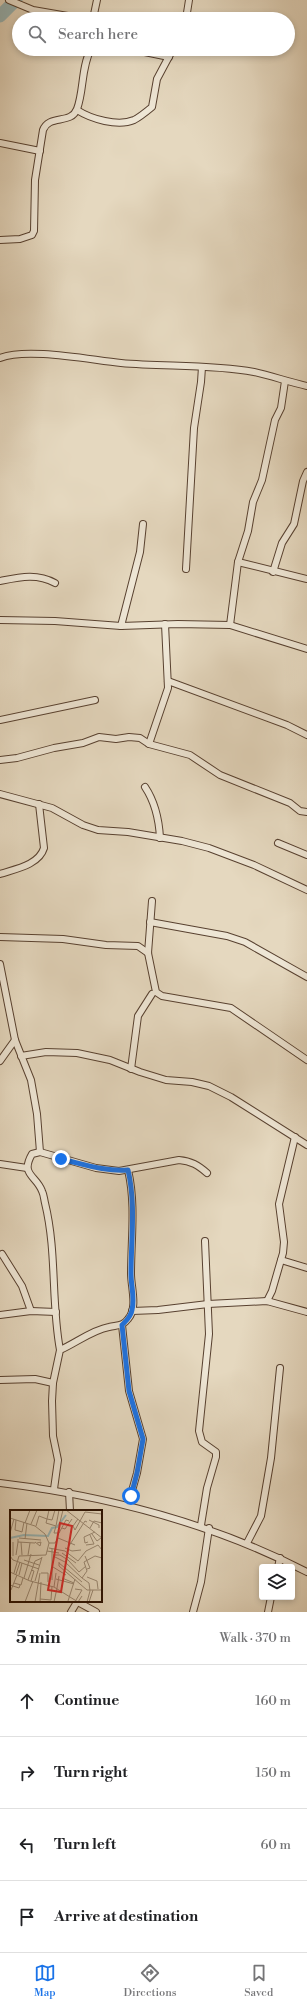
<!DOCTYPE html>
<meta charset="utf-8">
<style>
:root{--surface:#fff;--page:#f2f2f2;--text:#202124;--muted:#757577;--line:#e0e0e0;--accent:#1a73e8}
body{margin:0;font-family:"Libre Bodoni",serif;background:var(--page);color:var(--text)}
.controls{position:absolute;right:12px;bottom:12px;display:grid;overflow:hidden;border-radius:4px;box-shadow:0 2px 6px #0003}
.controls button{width:36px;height:36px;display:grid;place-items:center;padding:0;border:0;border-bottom:1px solid var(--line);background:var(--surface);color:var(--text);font:20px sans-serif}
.stop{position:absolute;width:12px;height:12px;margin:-9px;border:3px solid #1a73e8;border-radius:50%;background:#fff}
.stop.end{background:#1a73e8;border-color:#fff;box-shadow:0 1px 4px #0008}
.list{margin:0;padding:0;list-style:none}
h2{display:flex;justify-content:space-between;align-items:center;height:52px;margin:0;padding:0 16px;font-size:17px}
h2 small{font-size:13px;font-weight:400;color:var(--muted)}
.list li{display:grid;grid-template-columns:26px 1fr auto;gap:12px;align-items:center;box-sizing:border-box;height:72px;padding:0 16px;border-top:1px solid var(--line)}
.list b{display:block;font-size:15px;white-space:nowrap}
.list em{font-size:13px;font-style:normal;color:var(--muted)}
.icon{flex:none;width:22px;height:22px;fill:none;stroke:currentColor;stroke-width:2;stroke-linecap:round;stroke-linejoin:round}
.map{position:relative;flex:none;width:307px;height:1612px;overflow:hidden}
.search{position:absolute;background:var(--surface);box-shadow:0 2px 6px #0003;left:12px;right:12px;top:12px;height:44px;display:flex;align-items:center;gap:10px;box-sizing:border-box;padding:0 14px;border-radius:22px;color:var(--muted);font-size:15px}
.sheet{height:340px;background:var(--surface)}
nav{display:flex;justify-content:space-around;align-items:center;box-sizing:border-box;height:56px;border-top:1px solid var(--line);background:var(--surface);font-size:11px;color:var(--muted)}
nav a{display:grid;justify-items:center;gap:2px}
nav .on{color:var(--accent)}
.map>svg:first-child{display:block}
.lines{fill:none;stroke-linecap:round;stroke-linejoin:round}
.river{stroke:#98b8ba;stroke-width:13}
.minor-casing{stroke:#584130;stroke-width:8}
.minor{stroke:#eee6d5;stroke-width:6}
.route{stroke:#1a73e8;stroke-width:5}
.inset-river{fill:none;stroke:#98b8ba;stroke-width:2}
.inset-road{fill:none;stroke:#9a8873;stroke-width:1}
.view{fill:#d62828;fill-opacity:0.15;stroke:#d62828;stroke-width:2}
.inset-edge{fill:none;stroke:#290f00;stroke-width:2}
</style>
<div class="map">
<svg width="307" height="1612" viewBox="0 0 307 1612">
<rect width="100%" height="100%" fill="#e5d8bf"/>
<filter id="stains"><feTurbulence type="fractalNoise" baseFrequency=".005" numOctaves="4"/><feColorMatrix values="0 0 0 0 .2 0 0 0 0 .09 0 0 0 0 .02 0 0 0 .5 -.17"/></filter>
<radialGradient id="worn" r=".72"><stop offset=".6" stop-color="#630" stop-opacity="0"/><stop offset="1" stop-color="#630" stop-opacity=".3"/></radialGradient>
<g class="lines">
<polyline class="river" points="0,16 16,0"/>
<g class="minor-casing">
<g id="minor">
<polyline points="9,0 33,10 85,19"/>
<polyline points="93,19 97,0"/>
<polyline points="186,19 189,0"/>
<polyline points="130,49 169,57"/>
<path d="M77,110c14,9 41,17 57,10 6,-3 12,-8 18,-13l5,-28 16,-30"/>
<polyline points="0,143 40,151"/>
<path d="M0,240l20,-1 12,-4 2,-4 1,-51 8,-50c6,-16 28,-5 34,-21 7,-18 4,-42 14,-60"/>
<path d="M0,358c27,-11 90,2 121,5 44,4 89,1 133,9 18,4 35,10 53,14"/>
<polyline points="238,562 307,579"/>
<polyline points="186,569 194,428 201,382 202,367"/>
<polyline points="273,572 282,543 294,524 303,481 307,472"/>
<path d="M0,581c20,-4 37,-8 55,2"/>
<polyline points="0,620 55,621 121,626 178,624 230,625 307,649"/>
<polyline points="230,625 238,562 248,531 253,502 262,480 275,420 281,408 285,381"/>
<polyline points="121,626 140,552 143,524"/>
<polyline points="168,681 287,725 307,735"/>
<polyline points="0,720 95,700"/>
<polyline points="149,744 168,688 165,624"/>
<polyline points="0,760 17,758 54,748 83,743 99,737 116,739 129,737 140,738 149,744 190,755 220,775 290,803 300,811 307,812"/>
<path d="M145,787c10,15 14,32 15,51"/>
<polyline points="0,794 52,808 83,825 98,830 128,832 182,841 209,848 254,865 307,890"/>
<polyline points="278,843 307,855"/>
<path d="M0,874c15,-5 39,-9 44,-26l-5,-44"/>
<polyline points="152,901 148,953 156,992 162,996 231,1008 307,1060"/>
<polyline points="150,922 227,936 245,942 307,977"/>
<polyline points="0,937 63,939 106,945 138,946 148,953"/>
<polyline points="0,964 15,1040 31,1080 37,1114 40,1152"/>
<polyline points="21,1056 46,1052 77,1053 110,1060 140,1072 166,1080 192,1082 209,1086 231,1097 307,1145"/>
<polyline points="0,1061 15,1040"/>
<polyline points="131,1069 138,1016 152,994"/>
<polyline points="0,1164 27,1168"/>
<polyline points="2,1254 22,1286 31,1311"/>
<polyline points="281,1260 307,1268"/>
<polyline points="267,1301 272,1291 283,1253 284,1242 279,1204 295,1137"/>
<polyline points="132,1311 158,1310 208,1304 267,1301 307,1312"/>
<polyline points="0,1315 31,1311 56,1312"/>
<polyline points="122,1325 129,1391 143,1439 137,1473 128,1505"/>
<path d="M60,1350c-9,-48 -3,-98 -15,-147 -1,-4 -1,-8 -3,-12 -6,-16 -22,-16 -10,-37l8,-2 56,16 23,3 60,-11c12,1 19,5 28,13"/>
<polyline points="0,1380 35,1379 53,1383"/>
<path d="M0,1483c108,13 210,39 307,89"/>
<path d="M54,1489l4,-29 -5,-24 -1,-35 1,-18 7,-33c16,-7 32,-20 49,-23 9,-2 14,-1 19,-8 10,-11 3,-32 3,-45 0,-35 5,-70 -3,-104"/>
<polyline points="69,1492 70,1511"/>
<polyline points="201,1525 207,1488 216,1457 216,1452 202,1442 199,1431 209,1334 205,1241"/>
<polyline points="247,1543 261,1516 271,1458 280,1368"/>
<polyline points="278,1567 280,1558"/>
<polyline points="76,1601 96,1612"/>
<polyline points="71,1612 77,1602"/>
<polyline points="193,1612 201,1582 209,1528"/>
<polyline points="268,1612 271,1597"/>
</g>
</g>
<use href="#minor" class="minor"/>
</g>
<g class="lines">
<path class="route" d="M61,1159c22,5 45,13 67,11 8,34 3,69 3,104 0,12 4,24 1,36 -1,7 -6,11 -10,15l7,66 14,48 -6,34 -6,23"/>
</g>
<g transform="translate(10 1510)">
<rect width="92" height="92" fill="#e5d8bf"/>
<path class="inset-river" d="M0,28l14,-3 24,1 4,-8 5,-1 9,-12"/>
<path class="inset-road" d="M45,0l-3,10 -5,-1 -1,4 10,3 3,-16M56,0l36,28M0,8l25,8 10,8 4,9 -3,12 -27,1 -5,17M68,9l-5,7 2,4 10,-18 17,2M6,10l-1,10 4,1M79,10l10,5v3M50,12l3,-12M15,13l5,-13M21,14l6,-14M26,16l3,-10 8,3 2,-9M46,16l-2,7h5l7,-13 3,1M52,18l3,1 7,-10M80,18l4,-7 8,2M9,21l3,1 2,-10M0,23l4,-14M82,24l5,7 4,-3M9,28l22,2M8,29v3l17,1M15,29l2,-16M11,32l1,13M25,32l5,4 1,-4 -4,1M78,32l-3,1 -1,-6 11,-5M39,33h6l3,-5 17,7M76,35l8,-1 -4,-9M39,38l16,3 13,10 8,-10 12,-6 4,5M55,38l7,3 9,-1M42,39v31M57,39l18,-28 2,1M37,41l12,2M52,43l14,10M6,45l2,-13M18,45l2,-12M43,45h7l8,5 11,12 7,-6M0,46l3,4 26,9M3,46v-14M43,46l12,6 17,16M75,46l5,12 -3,1M14,50l15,5M49,52v4l28,24h15M49,53l23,19M43,57l13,8M21,60l3,1 -3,10M0,62l20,9 24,6 24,15 4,-6M31,63h7v9M6,64l4,-12M9,65l3,-12M77,67l10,4 1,8M14,68l7,-24M52,68l12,5M46,69l18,5M18,70l7,-19 7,-3M25,71l7,-24M4,73l7,2 2,-7M0,75l9,3 1,-3M44,77l2,-14M47,78l2,-12M65,79l7,1 -6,10M1,80l6,-15M30,89l11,1 1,-14M58,91l7,-22M15,92l8,-21M25,92l5,-29M30,92l1,-20M44,92l3,-14M77,92l3,-11 -1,-8 -7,-5 5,-7 -3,-9 11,-6 7,2M79,92l4,-12"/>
<path class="view" d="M50,13l12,3 -11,66 -13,-2z"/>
<rect width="92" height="92" class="inset-edge"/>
</g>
<rect width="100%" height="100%" filter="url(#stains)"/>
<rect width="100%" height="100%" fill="url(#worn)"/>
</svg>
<div class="controls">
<button><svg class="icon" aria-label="layers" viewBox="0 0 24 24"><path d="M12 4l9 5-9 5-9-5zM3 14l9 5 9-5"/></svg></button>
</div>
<div class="stop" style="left:131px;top:1496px"></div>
<div class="stop end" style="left:61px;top:1159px"></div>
<div class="search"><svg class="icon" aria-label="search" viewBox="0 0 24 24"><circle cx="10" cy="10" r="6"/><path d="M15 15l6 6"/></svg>Search here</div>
</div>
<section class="sheet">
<h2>5 min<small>Walk · 370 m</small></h2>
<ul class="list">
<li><svg class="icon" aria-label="ahead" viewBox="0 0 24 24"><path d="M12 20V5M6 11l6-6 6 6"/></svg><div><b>Continue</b></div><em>160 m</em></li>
<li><svg class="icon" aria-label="right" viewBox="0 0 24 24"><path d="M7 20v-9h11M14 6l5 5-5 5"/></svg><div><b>Turn right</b></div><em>150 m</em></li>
<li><svg class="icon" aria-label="left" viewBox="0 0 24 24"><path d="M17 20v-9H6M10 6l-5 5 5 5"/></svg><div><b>Turn left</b></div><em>60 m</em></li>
<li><svg class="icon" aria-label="arrive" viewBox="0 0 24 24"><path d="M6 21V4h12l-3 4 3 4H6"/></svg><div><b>Arrive at destination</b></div></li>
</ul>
</section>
<nav>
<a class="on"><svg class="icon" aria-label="map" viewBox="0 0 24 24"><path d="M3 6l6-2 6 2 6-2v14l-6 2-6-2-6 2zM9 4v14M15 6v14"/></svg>Map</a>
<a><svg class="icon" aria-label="directions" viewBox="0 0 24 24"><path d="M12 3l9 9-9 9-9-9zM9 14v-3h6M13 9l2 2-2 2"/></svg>Directions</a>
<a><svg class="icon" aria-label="saved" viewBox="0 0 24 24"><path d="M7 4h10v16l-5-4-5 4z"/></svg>Saved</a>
</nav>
